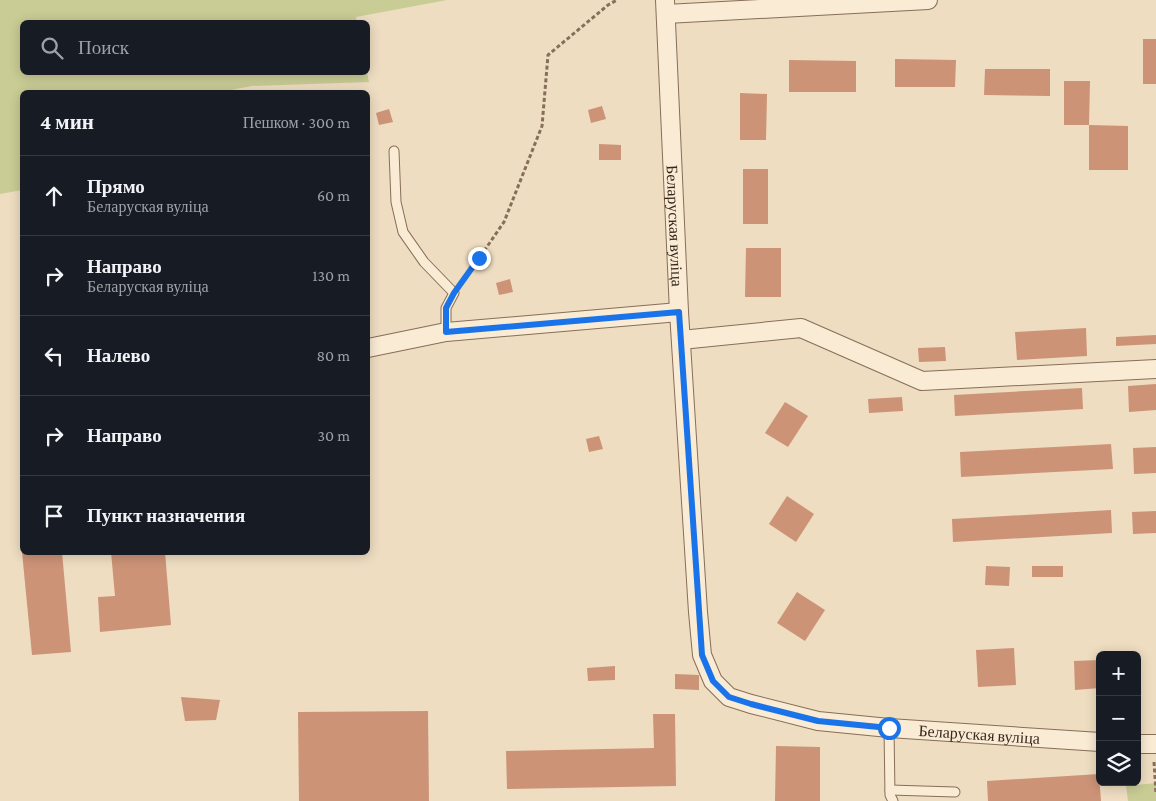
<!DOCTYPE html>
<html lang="ru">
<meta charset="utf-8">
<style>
:root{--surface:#171b24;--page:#20242c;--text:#f1f3f6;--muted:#9ea1a6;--line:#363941}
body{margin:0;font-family:"Crimson Pro",serif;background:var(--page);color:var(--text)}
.controls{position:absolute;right:15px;bottom:15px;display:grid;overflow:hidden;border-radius:8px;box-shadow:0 2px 12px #0003}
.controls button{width:45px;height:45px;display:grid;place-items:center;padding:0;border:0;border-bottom:1px solid var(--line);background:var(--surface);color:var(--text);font:25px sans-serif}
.stop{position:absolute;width:15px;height:15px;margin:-11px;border:4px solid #1a73e8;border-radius:50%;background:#fff}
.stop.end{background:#1a73e8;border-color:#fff;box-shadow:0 1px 5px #0008}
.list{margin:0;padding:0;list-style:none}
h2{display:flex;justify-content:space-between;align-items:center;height:65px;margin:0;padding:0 20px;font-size:21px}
h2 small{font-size:16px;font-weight:400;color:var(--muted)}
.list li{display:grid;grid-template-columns:32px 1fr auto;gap:15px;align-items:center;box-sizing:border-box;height:80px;padding:0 20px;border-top:1px solid var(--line)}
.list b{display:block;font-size:19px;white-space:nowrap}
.list p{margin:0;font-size:16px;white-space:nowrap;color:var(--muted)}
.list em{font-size:16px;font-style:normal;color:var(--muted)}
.icon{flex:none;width:28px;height:28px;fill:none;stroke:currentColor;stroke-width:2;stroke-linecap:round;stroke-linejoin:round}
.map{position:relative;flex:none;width:1156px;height:801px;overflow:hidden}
.search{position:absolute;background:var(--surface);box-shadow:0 2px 12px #0003;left:20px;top:20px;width:350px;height:55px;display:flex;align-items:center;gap:12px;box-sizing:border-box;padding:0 18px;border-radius:8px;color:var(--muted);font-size:19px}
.panel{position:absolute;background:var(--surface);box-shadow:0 2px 12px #0003;left:20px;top:90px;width:350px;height:465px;border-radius:8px}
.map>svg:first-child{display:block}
.green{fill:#cacc95}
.building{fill:#cc9377}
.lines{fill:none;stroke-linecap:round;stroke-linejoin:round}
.service-casing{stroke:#876e59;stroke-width:11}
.minor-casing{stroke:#876e59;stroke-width:20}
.path{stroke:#876e59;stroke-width:3;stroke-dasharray:4 2.5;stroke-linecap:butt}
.service{stroke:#f9ebd4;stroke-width:9}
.minor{stroke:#f9ebd4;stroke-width:18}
.route{stroke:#1a73e8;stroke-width:6}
.labels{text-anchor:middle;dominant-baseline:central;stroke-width:4.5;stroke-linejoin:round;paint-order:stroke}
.street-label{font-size:16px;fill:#37271d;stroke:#f5e8d1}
</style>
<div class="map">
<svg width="1156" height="801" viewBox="0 0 1156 801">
<rect width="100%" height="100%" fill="#eeddc1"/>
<g class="green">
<polygon points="0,0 447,0 356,17 357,22 22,22 22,72 367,72 369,82 252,86 220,92 22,92 22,190 0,194"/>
<polygon points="1156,783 1156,801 1128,801 1126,786"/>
</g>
<g class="building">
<rect x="1143" y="39" width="13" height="45"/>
<polygon points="895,59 956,60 955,87 895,87"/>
<polygon points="789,60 856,61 856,92 789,92"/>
<polygon points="985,69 1050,69 1050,96 984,95"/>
<polygon points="1064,81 1090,81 1089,125 1064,125"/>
<polygon points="740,93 767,94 766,140 740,140"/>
<polygon points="602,106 606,119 591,123 588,110"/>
<polygon points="389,109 393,122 379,125 376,113"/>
<polygon points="1089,125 1128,126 1128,170 1089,170"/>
<polygon points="599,144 621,145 621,160 599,160"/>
<rect x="743" y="169" width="25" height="55"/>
<polygon points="746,248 781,248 781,297 745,297"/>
<polygon points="510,279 513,292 499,295 496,283"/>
<polygon points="1086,328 1087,356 1017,360 1015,332"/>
<polygon points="1156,335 1156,344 1116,346 1116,337"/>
<polygon points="945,347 946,361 919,362 918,348"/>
<polygon points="1156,384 1156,410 1129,412 1128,386"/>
<polygon points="1082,388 1083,409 955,416 954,395"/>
<polygon points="902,397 903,411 869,413 868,399"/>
<polygon points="785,402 808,416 788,447 765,433"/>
<polygon points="599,436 603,449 589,452 586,439"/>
<polygon points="1111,444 1113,469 961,477 960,452"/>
<polygon points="1156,447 1156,473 1134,474 1133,448"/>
<polygon points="787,496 814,514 796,542 769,524"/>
<polygon points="1111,510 1112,533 953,542 952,519"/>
<polygon points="1156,511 1156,533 1133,534 1132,512"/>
<polygon points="22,552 62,552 71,652 32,655"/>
<polygon points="111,552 165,552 171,625 100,632 98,597 115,596"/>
<polygon points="986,566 1010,567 1009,586 985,585"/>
<rect x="1032" y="566" width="31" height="11"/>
<polygon points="797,592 825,610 805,641 777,623"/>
<polygon points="1014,648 1016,685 978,687 976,650"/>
<polygon points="1100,660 1100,688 1075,690 1074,661"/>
<polygon points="615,666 615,680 588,681 587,668"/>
<polygon points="675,674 699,675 699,690 675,689"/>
<polygon points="181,697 220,700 216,720 185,721"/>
<polygon points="428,711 429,801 299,801 298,712"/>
<polygon points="653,714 675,714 676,786 507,789 506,751 654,748"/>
<polygon points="776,746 820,747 820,801 775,801"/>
<polygon points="1099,774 1101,801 988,801 987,781"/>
</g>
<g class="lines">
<g class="service-casing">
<g id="service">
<polyline points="394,151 396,202 403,232 424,262 454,293 446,308 446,332"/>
<polyline points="889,728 890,795 893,801"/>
<polyline points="890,790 955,792"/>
</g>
</g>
<g class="minor-casing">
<g id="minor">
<path id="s1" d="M665,0l14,312 19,300 4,43 11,26 16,16 22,7 67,17 71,7 211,14"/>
<polyline points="666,14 928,0"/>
<polyline points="681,340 801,328 922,381 1156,369"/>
<polyline points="368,348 446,332 679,312"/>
<polyline points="1137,744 1156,744"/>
</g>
</g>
<g class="path">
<polyline points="462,283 504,222 542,126 548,55 608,5 617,0"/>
<polyline points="1154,762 1156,793"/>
</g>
<use href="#service" class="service"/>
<use href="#minor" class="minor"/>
</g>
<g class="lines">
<polyline class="route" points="479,258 454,293 446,308 446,332 679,312 702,655 713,681 729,697 751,704 818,721 889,728"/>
</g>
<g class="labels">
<g class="street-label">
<text stroke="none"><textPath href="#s1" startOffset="226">Беларуская вуліца</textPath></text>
<text stroke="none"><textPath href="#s1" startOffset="961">Беларуская вуліца</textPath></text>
</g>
</g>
</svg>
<div class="controls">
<button>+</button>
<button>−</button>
<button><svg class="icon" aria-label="layers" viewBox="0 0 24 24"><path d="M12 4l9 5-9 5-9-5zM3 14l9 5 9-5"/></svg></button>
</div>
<div class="stop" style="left:889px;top:728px"></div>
<div class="stop end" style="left:479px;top:258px"></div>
<div class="search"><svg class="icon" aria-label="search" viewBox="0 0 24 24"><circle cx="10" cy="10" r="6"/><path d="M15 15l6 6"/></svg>Поиск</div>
<section class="panel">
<h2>4 мин<small>Пешком · 300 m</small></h2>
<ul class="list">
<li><svg class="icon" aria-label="ahead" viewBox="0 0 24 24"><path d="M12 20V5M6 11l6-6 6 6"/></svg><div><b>Прямо</b><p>Беларуская вуліца</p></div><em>60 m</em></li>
<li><svg class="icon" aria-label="right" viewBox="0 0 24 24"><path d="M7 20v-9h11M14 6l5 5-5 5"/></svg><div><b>Направо</b><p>Беларуская вуліца</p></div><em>130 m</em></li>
<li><svg class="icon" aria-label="left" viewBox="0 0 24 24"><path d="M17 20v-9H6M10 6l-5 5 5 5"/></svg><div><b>Налево</b></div><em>80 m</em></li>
<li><svg class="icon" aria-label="right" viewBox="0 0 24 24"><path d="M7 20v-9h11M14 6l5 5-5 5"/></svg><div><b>Направо</b></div><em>30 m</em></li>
<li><svg class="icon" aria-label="arrive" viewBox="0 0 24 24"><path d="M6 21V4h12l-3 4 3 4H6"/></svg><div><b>Пункт назначения</b></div></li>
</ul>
</section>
</div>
